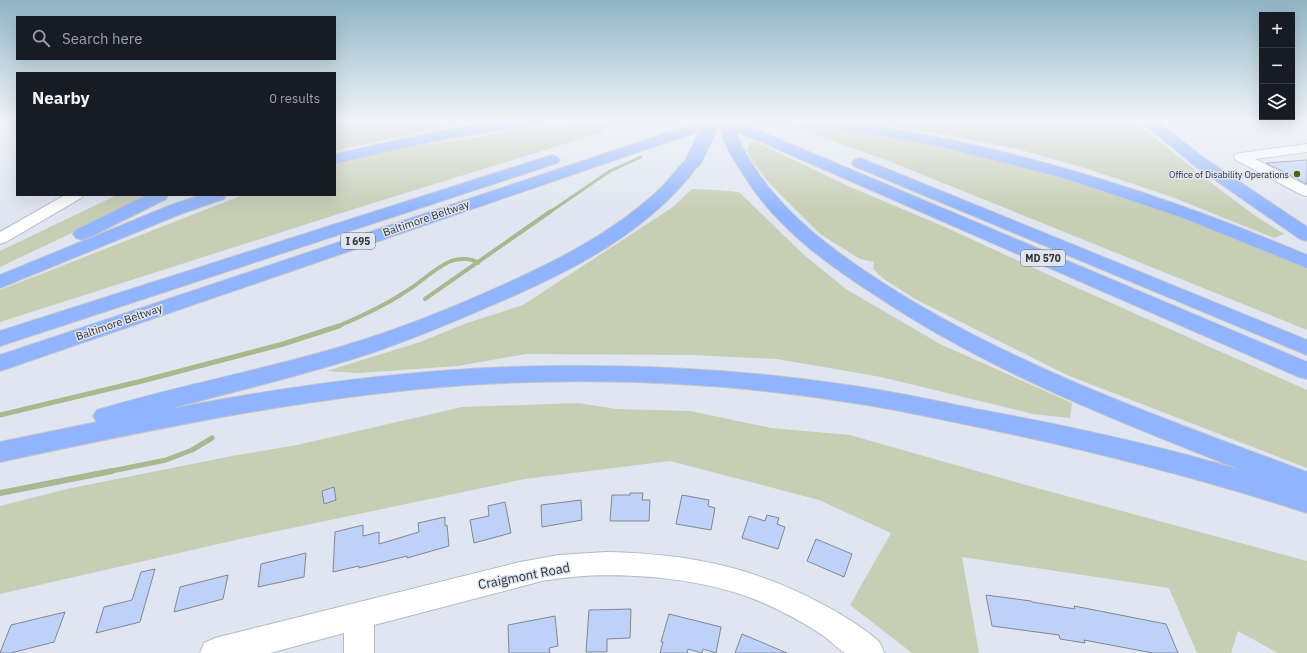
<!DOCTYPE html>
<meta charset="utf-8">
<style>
:root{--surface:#171b24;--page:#20242c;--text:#f1f3f6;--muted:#9ea1a6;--line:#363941}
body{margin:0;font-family:"IBM Plex Sans",sans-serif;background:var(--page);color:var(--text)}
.controls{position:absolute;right:12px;top:12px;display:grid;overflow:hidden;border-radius:0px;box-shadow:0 4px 16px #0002}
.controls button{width:36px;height:36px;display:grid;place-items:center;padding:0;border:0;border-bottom:1px solid var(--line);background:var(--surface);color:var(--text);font:20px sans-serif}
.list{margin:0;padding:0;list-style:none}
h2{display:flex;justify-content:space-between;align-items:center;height:52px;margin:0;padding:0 16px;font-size:17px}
h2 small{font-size:13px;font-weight:400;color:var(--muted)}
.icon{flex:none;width:22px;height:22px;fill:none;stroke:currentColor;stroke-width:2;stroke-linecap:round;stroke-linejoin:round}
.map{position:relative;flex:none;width:1307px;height:653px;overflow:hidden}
.search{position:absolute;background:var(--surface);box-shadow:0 4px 16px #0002;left:16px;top:16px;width:320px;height:44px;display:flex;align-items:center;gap:10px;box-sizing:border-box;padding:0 14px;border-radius:0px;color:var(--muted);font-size:15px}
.panel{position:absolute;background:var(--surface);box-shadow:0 4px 16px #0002;left:16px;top:72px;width:320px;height:124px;border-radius:0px}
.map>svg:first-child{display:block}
.green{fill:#c6ceb3}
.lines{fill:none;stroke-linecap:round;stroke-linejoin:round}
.stream-far3{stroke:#abb78d;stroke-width:3}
.stream-far2{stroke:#abb78d;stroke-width:4}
.stream-far1{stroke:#abb78d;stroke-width:5}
.stream{stroke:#abb78d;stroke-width:6}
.building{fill:#bed2f9;stroke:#828791}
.minor-casing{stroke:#b4b9c4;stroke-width:2}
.highway-casing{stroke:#c5c5c7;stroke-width:2}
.minor{fill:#fff;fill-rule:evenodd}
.highway{fill:#90b4ff;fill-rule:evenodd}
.highway-bridge-casing{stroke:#c5c5c7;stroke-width:17;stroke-linecap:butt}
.highway-bridge{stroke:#90b4ff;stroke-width:16}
.poi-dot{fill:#536309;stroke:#e0e6f1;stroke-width:1.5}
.labels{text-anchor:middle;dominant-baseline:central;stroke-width:3;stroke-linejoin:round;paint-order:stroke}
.far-poi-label{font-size:9px;fill:#2f3136;stroke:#e0e6f1;text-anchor:end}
.shield{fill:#e0e6f1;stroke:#64676e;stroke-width:1}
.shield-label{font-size:10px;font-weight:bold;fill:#2f3136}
.street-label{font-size:11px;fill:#2f3136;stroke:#e0e6f1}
.near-street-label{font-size:13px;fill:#2f3136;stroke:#e0e6f1}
</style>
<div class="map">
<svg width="1307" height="653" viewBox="0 0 1307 653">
<rect width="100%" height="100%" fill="#e0e6f1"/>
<g class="green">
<polygon points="335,121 471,121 335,151"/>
<polygon points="618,121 600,133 354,209 0,322 0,290 243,195 335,195 335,165 404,148 485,136 509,130"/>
<polygon points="860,121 1134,121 1210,182 1254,215 1284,234 1274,238 1172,197 1088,169 1014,148 923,131"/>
<polygon points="800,124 887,135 1050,174 1170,212 1234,237 1307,269 1307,330 886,160 789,125"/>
<polygon points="754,141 848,186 947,228 1073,286 1307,390 1307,468 1067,375 915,299 884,279 873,269 874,262 860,259 820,234 768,182 751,159 747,150 749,144"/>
<polygon points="692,189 716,190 739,192 803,254 846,289 940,344 1072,403 1070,418 1033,414 881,377 777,359 691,355 526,354 458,366 358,373 327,371 420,342 467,323 523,305 673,207"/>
<polygon points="117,195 148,195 110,215 0,267 0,251"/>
<polygon points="578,403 616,409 690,411 771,428 850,435 1022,484 1307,561 1307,653 1278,653 1238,631 1231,653 1197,653 1169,588 962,557 979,653 912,653 850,605 891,533 819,500 670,461 525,479 249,537 0,594 0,506 67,489 232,456 297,445 462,407"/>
</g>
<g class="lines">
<polyline class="stream-far3" points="550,212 610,171 641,157"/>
<g class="stream-far2">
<polyline points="425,299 551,211"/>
<path d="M336,327c24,-10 48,-21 69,-35 16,-9 29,-24 46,-31 9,-3 20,-3 27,2"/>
</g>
<g class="stream-far1">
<polyline points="0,415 142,381 283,344 339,326"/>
<polyline points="107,472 166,460 192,450 212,438"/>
</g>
<polyline class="stream" points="0,493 112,471"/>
</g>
<g class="building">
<polygon points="1307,160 1307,184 1266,163"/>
<polygon points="334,487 336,500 324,504 322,491"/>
<polygon points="630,493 643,493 642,500 650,500 649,521 610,521 612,495 630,495"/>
<polygon points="682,495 709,500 708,506 715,508 711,530 676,524"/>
<polygon points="581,500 582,520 542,527 541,505"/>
<polygon points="505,502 511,533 474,543 470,520 489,516 488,506"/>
<polygon points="767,515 779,518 777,524 785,527 778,549 742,538 749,516 765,521"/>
<polygon points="445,517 445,526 447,525 449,546 407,558 407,556 359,568 359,566 333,572 335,532 363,525 363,536 379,532 379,544 419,532 418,523"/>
<polygon points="816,539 852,554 844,577 807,561"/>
<polygon points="306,553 304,577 258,587 261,564"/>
<polygon points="155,569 140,622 96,633 104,607 132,600 141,572"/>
<polygon points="228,575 223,599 174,612 180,587"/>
<polygon points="986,595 1031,601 1032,602 1075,609 1074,606 1166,624 1178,653 1153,653 1084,640 1085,643 1060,639 1059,635 992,626"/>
<polygon points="631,609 630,638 607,639 607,652 586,652 589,610"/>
<polygon points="65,612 54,642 11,653 0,653 11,625"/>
<polygon points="669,614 721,627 716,653 703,649 702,653 688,649 687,653 660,653 663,642 661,642"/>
<polygon points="555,616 558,646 549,648 550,653 509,653 508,625"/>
<polygon points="742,634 787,653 735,653"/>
</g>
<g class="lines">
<g class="minor-casing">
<g id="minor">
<polygon points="1307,144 1307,152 1255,159 1307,186 1307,196 1302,195 1236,160 1234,157 1236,154 1241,153"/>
<polygon points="65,195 83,195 81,198 6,242 0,244 0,232"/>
<path d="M606,552c88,2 154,16 231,60 11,7 33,20 42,30 2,3 4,8 5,11 -8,0 -34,0 -39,0 -7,-4 -13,-11 -20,-16 -20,-14 -43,-26 -66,-36 -61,-25 -152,-32 -217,-20l-168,44v28h-30v-20l-74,20h-70l4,-10 11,-5 305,-76 39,-7z"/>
</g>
</g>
<g class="highway-casing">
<g id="highway">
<path d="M503,121h43l-2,3 -5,1c-69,7 -137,22 -204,39v-10l101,-22z"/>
<path d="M703,121h33l571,241v17l-8,-2 -563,-246c4,14 12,27 20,39 32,48 79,82 127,113 131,84 279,135 424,189v41c-108,-35 -218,-63 -329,-86 -44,-9 -87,-19 -131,-25 -125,-20 -254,-25 -380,-17 -158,11 -313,44 -467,77v-20l97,-20 -4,-6 4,-6c80,-24 162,-39 243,-63 62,-18 130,-46 189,-74 47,-22 94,-49 132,-85 5,-5 25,-30 29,-32 3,-1 6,0 9,1l3,3c-48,69 -128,110 -203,142 -46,20 -93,40 -140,55 -63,20 -127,35 -190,52 130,-25 263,-43 395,-43 95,-1 189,5 283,19 45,6 89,16 134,25 87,16 174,35 260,60 -127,-50 -255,-100 -369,-177 -51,-33 -99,-69 -131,-122 -9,-14 -19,-30 -21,-47l-720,247v-16z"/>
<path d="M808,121c39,-3 78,7 117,14 131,25 259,68 382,120v13l-126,-51 -120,-40 -119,-30 -63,-12 -64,-10 -5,-1z"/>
<polygon points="1141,121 1156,121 1207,160 1307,227 1307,241 1300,239 1195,166"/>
<polygon points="552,155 557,157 560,160 557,163 0,346 0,331"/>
<polygon points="860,158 1307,340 1307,355 854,166 852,163 854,160"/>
<polygon points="147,195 168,195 166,199 88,238 82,240 76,238 73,234 76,230"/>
<polygon points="201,195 226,195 224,199 183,213 0,288 0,275 171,205"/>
</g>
</g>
<use href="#minor" class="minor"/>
<use href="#highway" class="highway"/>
<g class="highway-bridge-casing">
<polyline id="highway-bridge" points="694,160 707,133 710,121"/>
</g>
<use href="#highway-bridge" class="highway-bridge"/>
</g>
<linearGradient id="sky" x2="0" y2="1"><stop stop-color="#8fb5c4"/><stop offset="0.57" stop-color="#f1f4f9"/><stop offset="1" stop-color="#f1f4f9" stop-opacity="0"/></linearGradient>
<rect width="1307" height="212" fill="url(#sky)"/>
<circle class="poi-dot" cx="1297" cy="174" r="4"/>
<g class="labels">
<g class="far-poi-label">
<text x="1289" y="174">Office of Disability Operations</text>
</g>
<g class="shield">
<rect x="341" y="233" width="34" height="16" rx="3"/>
<rect x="1021" y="250" width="44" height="16" rx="3"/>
</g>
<g class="shield-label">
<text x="358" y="241">I 695</text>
<text x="1043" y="258">MD 570</text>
</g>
<g class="street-label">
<text transform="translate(426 218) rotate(-19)">Baltimore Beltway</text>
<text transform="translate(119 322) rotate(-19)">Baltimore Beltway</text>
</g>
<g class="near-street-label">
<text transform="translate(524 576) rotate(-11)">Craigmont Road</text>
</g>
</g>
</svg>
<div class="controls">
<button>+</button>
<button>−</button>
<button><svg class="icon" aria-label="layers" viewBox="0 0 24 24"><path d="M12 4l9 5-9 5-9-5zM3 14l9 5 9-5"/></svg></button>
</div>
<div class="search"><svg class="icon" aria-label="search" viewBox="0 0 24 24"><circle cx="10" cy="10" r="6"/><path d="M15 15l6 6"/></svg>Search here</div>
<section class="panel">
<h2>Nearby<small>0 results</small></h2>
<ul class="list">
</ul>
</section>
</div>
